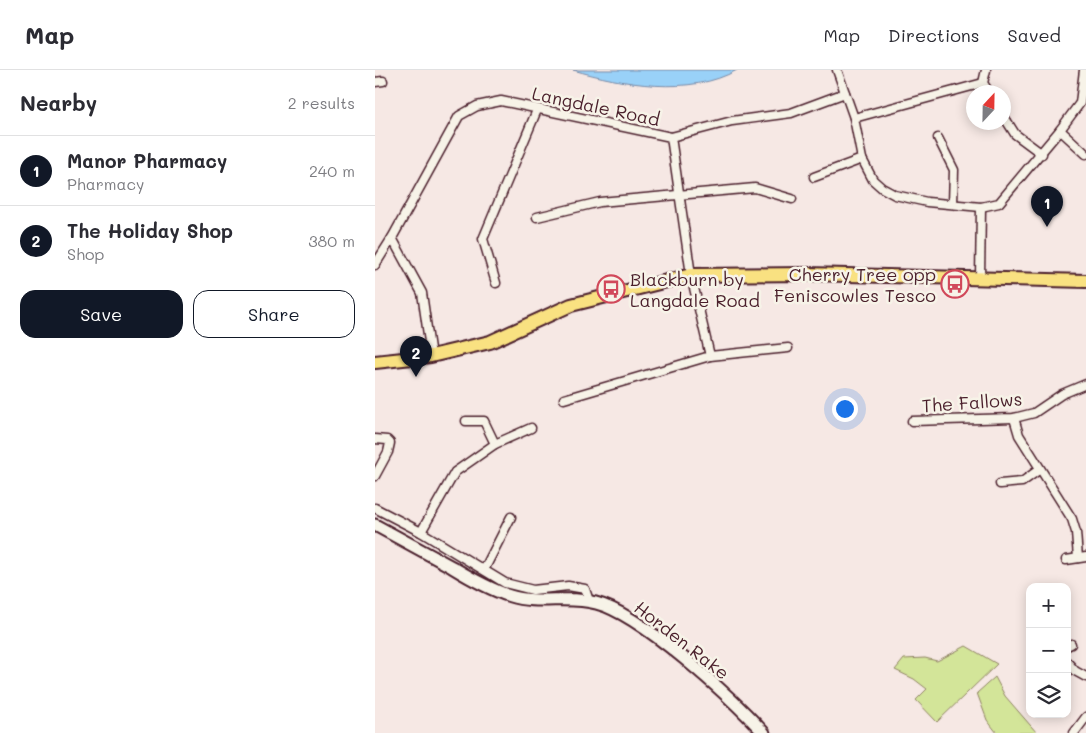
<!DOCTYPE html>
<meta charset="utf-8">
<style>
:root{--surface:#fff;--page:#f2f2f3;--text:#2b2b33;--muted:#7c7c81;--line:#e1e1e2;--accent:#111827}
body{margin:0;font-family:Mali,sans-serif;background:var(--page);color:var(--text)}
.controls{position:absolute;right:15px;bottom:15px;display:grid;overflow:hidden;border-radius:10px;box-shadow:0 2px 12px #0003}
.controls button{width:45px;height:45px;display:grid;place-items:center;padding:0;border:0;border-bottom:1px solid var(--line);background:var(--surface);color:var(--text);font:25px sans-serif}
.compass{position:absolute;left:591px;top:15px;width:45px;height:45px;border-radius:50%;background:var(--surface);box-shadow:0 2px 12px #0003;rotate:22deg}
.you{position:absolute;left:469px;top:338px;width:18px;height:18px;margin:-12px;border:4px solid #fff;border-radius:50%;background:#1a73e8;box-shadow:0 0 0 8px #1a73e833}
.badge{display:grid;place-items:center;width:32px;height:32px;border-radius:50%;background:var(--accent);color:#fff;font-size:16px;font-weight:700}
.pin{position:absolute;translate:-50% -41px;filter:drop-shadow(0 1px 2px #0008)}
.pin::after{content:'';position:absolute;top:26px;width:18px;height:15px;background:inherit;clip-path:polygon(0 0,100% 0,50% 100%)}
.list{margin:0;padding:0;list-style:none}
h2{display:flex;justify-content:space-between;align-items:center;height:65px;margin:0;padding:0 20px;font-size:21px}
h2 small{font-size:16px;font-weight:400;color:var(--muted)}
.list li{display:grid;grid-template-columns:32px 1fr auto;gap:15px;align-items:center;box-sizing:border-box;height:70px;padding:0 20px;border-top:1px solid var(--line)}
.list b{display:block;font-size:19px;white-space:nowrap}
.list p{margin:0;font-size:16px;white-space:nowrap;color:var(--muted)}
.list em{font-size:16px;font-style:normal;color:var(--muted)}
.actions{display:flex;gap:10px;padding:15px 20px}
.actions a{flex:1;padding:11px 0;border:1px solid var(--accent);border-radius:15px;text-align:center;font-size:18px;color:var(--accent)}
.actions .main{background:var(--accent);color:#fff}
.icon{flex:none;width:28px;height:28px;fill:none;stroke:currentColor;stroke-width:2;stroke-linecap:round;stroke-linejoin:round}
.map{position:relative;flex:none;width:711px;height:663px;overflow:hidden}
header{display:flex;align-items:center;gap:30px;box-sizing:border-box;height:70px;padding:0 25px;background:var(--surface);border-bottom:1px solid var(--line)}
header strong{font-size:24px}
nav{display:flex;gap:28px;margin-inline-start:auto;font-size:18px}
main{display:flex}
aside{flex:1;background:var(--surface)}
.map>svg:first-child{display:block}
.green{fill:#d3e599;stroke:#8e8262}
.water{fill:#99d1f8;stroke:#798aa6}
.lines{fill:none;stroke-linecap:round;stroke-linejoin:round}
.street-casing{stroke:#4a1f2b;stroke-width:11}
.secondary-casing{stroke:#4a1f2b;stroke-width:15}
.primary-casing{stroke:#4a1f2b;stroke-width:16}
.street{stroke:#f7f3e8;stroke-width:8}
.secondary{stroke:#f7f3e8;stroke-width:11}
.primary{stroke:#f9e181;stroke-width:12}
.labels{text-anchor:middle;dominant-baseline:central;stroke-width:5;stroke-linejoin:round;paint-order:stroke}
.street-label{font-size:18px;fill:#4a1f2b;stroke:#f7f3e8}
.poi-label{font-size:18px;fill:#4a1f2b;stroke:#f7f3e8;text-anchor:end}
</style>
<header>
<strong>Map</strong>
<nav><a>Map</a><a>Directions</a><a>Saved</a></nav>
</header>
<main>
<aside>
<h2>Nearby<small>2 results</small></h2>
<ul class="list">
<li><span class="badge">1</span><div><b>Manor Pharmacy</b><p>Pharmacy</p></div><em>240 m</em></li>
<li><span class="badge">2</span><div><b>The Holiday Shop</b><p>Shop</p></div><em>380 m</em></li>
</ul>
<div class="actions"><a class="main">Save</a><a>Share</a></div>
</aside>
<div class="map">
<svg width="711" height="663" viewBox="0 0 711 663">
<rect width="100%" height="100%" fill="#f6e8e4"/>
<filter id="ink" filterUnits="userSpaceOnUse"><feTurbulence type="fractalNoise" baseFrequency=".02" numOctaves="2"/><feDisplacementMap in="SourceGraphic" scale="10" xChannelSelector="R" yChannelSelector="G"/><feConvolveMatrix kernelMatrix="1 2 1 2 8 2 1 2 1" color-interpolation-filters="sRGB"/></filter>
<g filter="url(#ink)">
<g class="green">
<polygon points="591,576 622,594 562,652 541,630 552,619 539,609 520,600 529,589 550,588 562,591"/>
<polygon points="620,607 630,626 662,663 622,663 612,650 602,623"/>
</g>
<path class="water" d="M198,0h164c-47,27 -115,14 -164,0z"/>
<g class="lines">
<g class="street-casing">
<g id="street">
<polyline points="462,0 479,48 487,89 498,110 507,118 520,125 552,132 606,137 624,133 685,60 705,33 709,0"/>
<polyline points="611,0 608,13 614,22"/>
<polyline points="0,12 8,11"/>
<polyline points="628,45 640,64 667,84"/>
<polyline points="479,48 608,13"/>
<polyline points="685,60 711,84"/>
<polyline points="296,67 357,51 416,43 470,23"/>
<polyline points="563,68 579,100 578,134"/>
<polyline points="439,107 487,89"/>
<polyline points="162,147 225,132 380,118 417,129"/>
<polyline points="0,195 17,168"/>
<polyline points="605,208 606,137"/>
<polyline points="121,213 108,169 162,40"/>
<polyline points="56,286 47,223 17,168 84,46 102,36 126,31 296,67 316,205 335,286"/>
<polyline points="189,329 335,286 413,278"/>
<polyline points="639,348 644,365 697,449 701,462 703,488"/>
<polyline points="91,351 109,351 120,374"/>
<polyline points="537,351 639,348 659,343 687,324 711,314"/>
<polyline points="0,369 12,370 15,373 13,382 0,406"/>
<polyline points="625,414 647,412 665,399"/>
<polyline points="0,438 46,462 130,513 158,520 193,516 210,519 214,531"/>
<polyline points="46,462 80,402 120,374 156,358"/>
<polyline points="691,490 711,487"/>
<polyline points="109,500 136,447"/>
<polyline points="692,576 696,574"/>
<polyline points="692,592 700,601 711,607"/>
<polyline points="699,663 711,647"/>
</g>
</g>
<g class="secondary-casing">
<path id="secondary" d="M0,455c26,14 51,28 77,42 18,11 37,22 58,29 28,9 58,-1 86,7 45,11 136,95 168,130"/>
</g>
<g class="primary-casing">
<polyline id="primary" points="0,292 56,286 115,272 196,235 316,205 433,204 711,211"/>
</g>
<use href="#street" class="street"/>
<use href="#secondary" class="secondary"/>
<use href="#primary" class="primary"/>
</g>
</g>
<defs>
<g id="bus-ring" transform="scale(1.4375)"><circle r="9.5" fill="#f7f3e8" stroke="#d1495b" stroke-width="1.5"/><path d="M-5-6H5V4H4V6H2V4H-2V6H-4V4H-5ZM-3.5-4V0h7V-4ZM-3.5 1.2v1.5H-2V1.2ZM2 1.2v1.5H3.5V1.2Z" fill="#d1495b"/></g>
</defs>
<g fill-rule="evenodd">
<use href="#bus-ring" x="580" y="214"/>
<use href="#bus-ring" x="236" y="219"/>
</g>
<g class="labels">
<g class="street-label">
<text transform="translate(221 36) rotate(12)">Langdale Road</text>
<text transform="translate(597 332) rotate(-4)">The Fallows</text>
<text transform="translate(307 570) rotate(38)">Horden Rake</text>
</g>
<g class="poi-label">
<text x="561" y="204">Cherry Tree opp<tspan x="561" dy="21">Feniscowles Tesco</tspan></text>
<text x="255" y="209" text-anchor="start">Blackburn by<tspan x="255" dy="21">Langdale Road</tspan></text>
</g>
</g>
</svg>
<div class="controls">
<button>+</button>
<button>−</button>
<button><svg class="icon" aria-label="layers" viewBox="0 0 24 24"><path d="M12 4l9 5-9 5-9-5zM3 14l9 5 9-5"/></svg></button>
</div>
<svg class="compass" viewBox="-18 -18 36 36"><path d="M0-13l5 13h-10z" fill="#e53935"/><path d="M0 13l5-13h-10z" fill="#7c7c81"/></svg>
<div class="you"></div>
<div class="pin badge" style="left:672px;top:157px">1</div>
<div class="pin badge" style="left:41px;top:307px">2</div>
</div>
</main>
